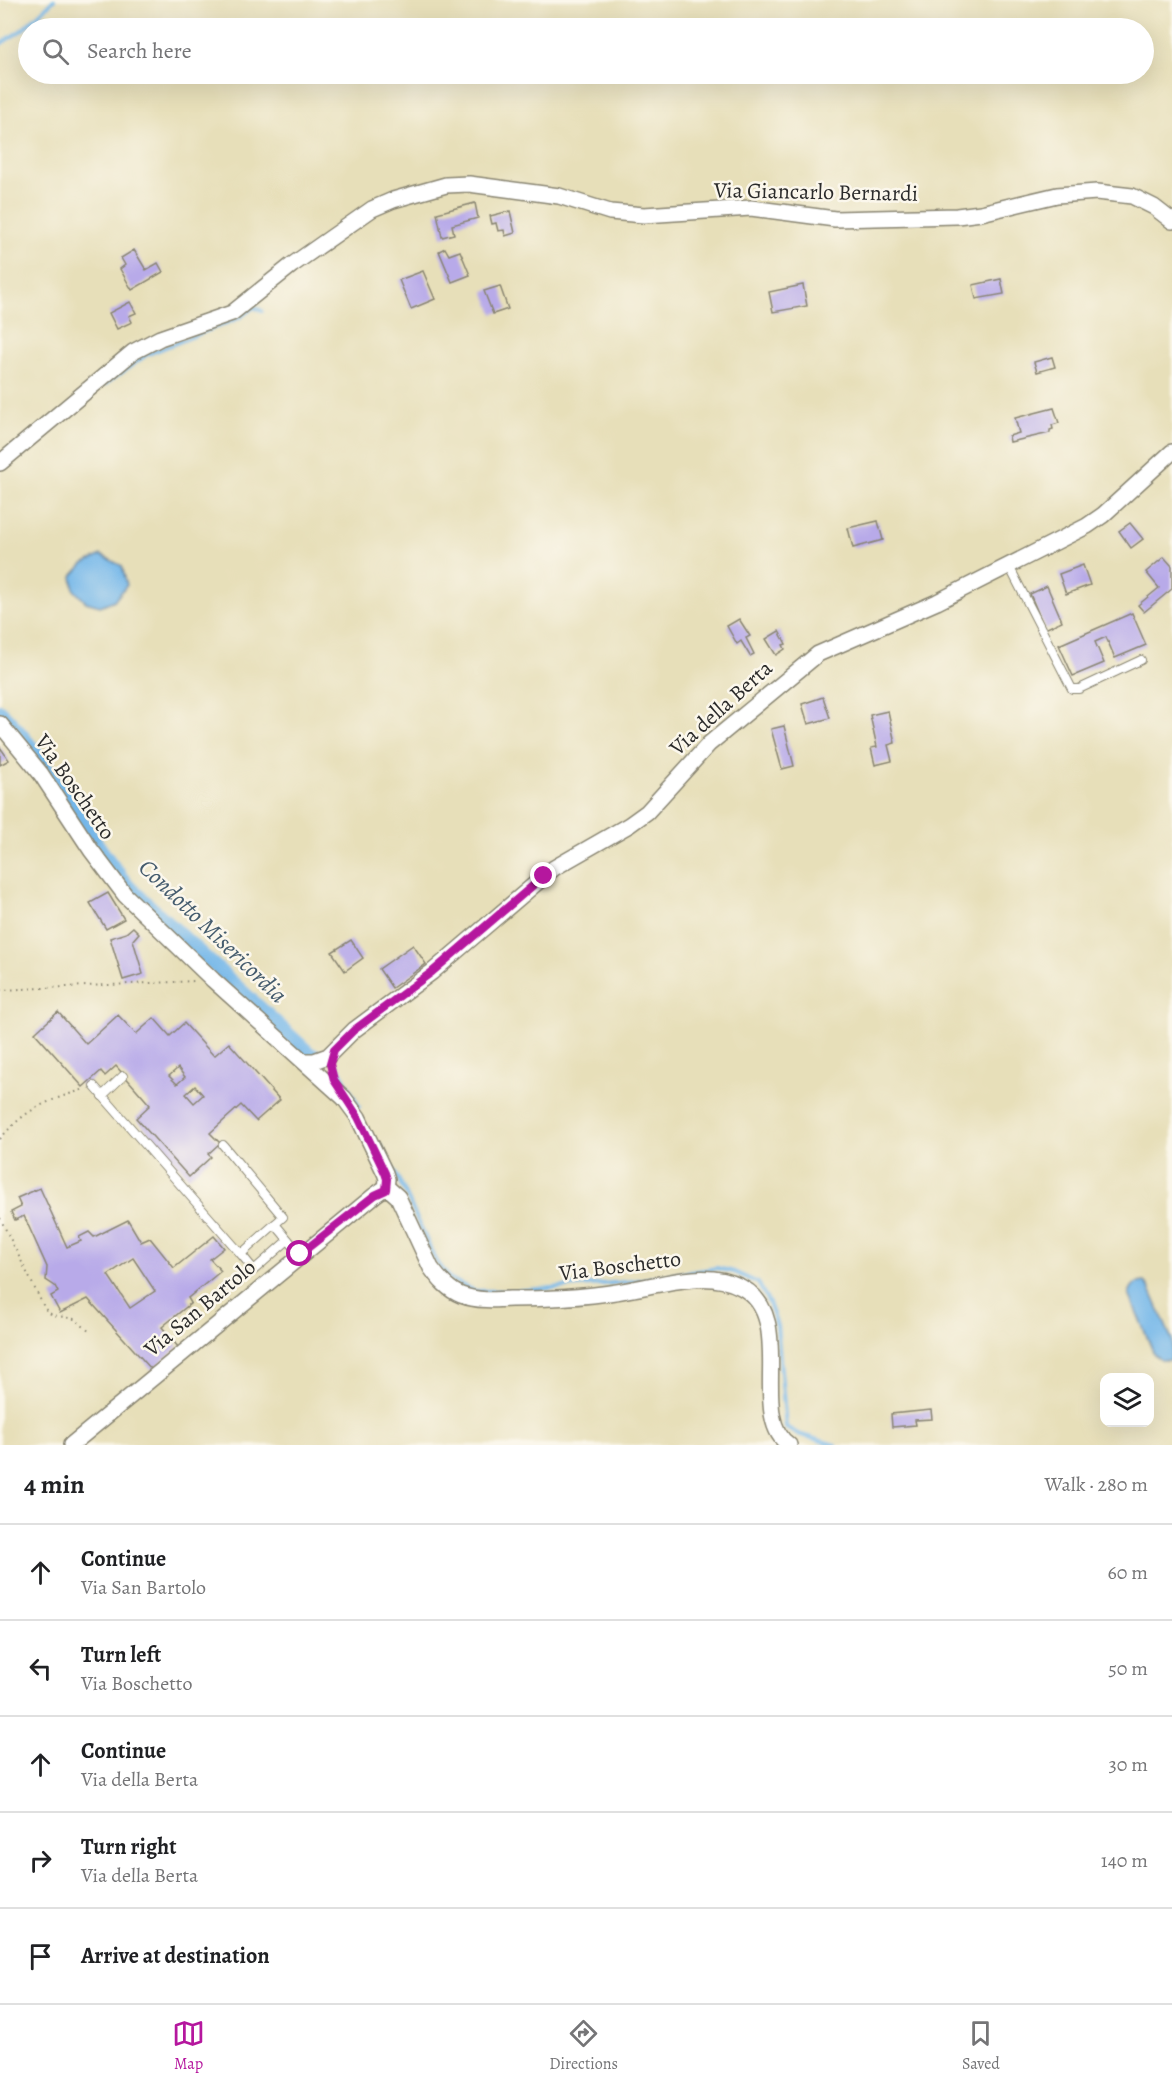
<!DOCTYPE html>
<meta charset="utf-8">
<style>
:root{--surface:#fff;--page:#f2f2f2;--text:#202124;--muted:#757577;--line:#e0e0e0;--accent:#b5179e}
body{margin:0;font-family:Alegreya,serif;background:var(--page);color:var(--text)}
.controls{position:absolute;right:18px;bottom:18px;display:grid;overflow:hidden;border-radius:12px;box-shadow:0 6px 24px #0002}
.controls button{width:54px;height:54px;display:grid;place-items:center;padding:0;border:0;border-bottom:2px solid var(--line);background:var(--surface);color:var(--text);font:30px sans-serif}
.stop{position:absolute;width:18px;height:18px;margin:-14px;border:4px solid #b5179e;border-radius:50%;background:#fff}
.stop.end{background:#b5179e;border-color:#fff;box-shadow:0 2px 6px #0008}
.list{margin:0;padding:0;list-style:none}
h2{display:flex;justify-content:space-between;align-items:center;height:78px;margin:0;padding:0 24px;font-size:26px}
h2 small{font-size:20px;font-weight:400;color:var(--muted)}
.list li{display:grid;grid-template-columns:39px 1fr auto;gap:18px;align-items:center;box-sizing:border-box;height:96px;padding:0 24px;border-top:2px solid var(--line)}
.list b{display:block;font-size:22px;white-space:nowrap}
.list p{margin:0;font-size:20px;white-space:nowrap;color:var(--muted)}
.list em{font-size:20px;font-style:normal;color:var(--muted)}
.icon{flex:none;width:33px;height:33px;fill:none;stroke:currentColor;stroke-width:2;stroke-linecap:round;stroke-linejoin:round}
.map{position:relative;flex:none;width:1172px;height:1445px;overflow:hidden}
.search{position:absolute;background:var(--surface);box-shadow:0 6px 24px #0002;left:18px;right:18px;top:18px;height:66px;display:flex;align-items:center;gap:15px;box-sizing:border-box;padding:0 21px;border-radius:33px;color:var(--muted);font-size:22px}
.sheet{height:558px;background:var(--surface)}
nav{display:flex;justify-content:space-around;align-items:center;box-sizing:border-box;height:84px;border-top:2px solid var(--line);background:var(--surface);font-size:16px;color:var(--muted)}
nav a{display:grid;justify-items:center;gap:3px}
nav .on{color:var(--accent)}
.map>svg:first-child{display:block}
.water{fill:#74b7e9;stroke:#50718a;stroke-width:1.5}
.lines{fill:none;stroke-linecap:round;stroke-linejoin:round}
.stream{stroke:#74b7e9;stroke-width:4}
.canal{stroke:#74b7e9;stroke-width:14}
.building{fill:#b8aae9;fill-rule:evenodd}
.lane-casing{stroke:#898572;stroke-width:10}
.street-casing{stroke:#898572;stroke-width:18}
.path{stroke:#898572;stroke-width:2;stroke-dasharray:1.5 4.5;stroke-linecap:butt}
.lane{stroke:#fff;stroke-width:8}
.street{stroke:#fff;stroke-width:15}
.route{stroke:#b5179e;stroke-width:8}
.labels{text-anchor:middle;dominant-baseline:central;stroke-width:5;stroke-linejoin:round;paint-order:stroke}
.street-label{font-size:22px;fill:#2b2b2b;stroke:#fbf7ec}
.water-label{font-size:24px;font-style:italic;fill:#455c6e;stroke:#fbf7ec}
</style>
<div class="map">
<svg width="1172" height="1445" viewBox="0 0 1172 1445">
<rect width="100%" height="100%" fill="#fbf7ec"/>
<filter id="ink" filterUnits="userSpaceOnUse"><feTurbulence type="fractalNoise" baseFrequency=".0167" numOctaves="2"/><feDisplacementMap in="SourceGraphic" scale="12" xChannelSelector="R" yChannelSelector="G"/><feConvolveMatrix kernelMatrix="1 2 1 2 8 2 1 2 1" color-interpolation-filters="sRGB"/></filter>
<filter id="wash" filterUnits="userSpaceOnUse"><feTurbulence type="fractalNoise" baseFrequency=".008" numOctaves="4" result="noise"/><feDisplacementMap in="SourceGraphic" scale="24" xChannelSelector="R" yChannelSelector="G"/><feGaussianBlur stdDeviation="1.35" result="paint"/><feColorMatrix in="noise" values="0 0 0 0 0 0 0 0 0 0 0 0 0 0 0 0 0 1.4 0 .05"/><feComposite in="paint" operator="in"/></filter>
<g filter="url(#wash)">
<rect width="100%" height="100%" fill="#e7dfb9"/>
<g class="water">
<polygon points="101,555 122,566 127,585 115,600 100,606 86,602 74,590 72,576 83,564"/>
<path d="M1145,1282l4,5 23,53 -1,20h-11l-6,-6 -25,-60c3,-10 6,-11 16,-12z"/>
</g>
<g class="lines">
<g class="stream">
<polyline points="0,44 22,30 54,0"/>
<polyline points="104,385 146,355 239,318 254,307 262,311"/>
<polyline points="337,1065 359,1107"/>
<polyline points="380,1145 404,1190 435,1259 449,1278 474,1291 514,1291 627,1282 717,1268 734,1272 758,1283 769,1303 777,1326 786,1427 798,1434 835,1445"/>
</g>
<path class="canal" d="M0,711c52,52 83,121 129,176l181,167 10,4"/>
</g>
<g id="blocks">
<g class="building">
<polygon points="475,203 478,218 452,225 454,234 442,237 437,213"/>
<polygon points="510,211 515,233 505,236 504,230 498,231 496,223 492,224 490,216"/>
<polygon points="445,248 449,255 460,251 470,275 452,282 439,251"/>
<polygon points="134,250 146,270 158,263 163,272 132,290 120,269 125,265 121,258"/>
<polygon points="423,271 435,299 411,309 399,280"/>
<polygon points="1001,279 1004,294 976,299 973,285"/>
<polygon points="803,285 807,306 773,312 769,292"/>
<polygon points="500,286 508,309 493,314 484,291"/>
<polygon points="130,302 136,313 129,316 132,322 117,329 109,313"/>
<polygon points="1052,357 1055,367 1037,372 1034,362"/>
<polygon points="1054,408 1059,423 1052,425 1053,429 1050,430 1050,433 1010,442 1009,436 1019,433 1015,418"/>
<polygon points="878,521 883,540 853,548 848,528"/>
<polygon points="1130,523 1143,539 1131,548 1119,531"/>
<polygon points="1164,557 1172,566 1172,589 1144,612 1138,605 1159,588 1146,572"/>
<polygon points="1083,565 1090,585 1066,594 1059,574"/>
<polygon points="1047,586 1062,621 1045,629 1030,594"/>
<polygon points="1132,613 1146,645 1115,658 1106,637 1095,642 1104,663 1073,676 1059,645"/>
<polygon points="739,619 750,636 746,638 754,654 750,656 741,641 737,644 727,626"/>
<polygon points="779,631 786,644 783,645 785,649 776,655 766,639"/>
<polygon points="823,697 830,718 808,724 802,704"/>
<polygon points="888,711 895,743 888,745 892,761 875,765 871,748 877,747 870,715"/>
<polygon points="784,726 794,766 782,769 771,729"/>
<polygon points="0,747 9,760 0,765"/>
<polygon points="108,893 124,919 106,929 90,903"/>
<polygon points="133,927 139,933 133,940 143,974 123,980 110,938 126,933"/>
<polygon points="351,940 363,958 345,971 332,952"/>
<polygon points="413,945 426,964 392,988 379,969"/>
<path d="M58,1012l28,32 32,-29 18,19 18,-16 16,18 14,-13 30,33 15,-13 51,57 -24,21 -15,-16 -31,28 10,10 -12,11 3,3 -22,20 -53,-59 14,-13 -34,-39 -11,10 -4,-5 -18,16 -48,-54zM178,1068l7,9 -8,7 -8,-8zM195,1086l8,9 -9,8 -8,-9z"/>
<path d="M40,1188l27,59 14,-6 -2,-4 10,-5 5,5 34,-17 13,22 9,-4 24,30 40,-32 10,12 -14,11 11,12 -33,27 3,5 -29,24 16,20 -26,23 -64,-71 -28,14 -9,-17 7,-4 -3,-6 -9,-6 1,-13 -23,-51 -9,4 -4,-8 10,-5 -4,-9zM133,1258l22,33 -25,17 -22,-33z"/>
<polygon points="931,1410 932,1419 915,1420 916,1425 892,1427 891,1414"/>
</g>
</g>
</g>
<g filter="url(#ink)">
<use href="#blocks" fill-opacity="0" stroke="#898572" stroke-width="1.5"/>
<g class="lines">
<g class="lane-casing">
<g id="lane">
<polyline points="1009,566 1072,689 1079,689 1141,660"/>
<polyline points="94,1086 241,1254 275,1224 300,1254"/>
<polyline points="102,1096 123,1076"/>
<polyline points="223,1145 283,1217 275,1224"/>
<polyline points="241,1254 254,1270 288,1240"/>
</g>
</g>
<g class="street-casing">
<g id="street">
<polyline points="0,463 133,352 160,338 232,313 292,265 372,209 393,200 446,185 469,184 559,196 610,212 644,215 751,208 835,219 957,216 981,213 1057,195 1097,192 1132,196 1154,207 1172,221"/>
<polyline points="0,724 41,774 91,850 125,895 213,980 344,1098 358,1117 385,1173 387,1179 386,1189"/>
<polyline points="305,1061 314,1061 328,1056 354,1030 432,972 554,868 629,825 647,812 709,744 818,654 937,602 1087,526 1103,515 1172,452"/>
<path d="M71,1445l304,-250 7,-5 7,-1 9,8 33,71c8,11 17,22 30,27 16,6 33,5 50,4 41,0 82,-2 122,-10 35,-6 75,-19 108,-2 57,29 6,129 48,158"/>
</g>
</g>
<g class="path">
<polyline points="0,990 195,981"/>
<path d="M0,1139c26,-31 47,-38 85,-50"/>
<polyline points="0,1218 45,1309 52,1315 75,1319 90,1332"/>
</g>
<use href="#lane" class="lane"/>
<use href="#street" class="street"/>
</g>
</g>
<g class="lines" filter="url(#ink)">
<polyline class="route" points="300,1254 375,1195 386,1190 387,1179 385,1173 358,1117 334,1080 330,1064 334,1050 354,1030 432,972 544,876"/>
</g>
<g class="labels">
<g class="street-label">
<text transform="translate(816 192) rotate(1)">Via Giancarlo Bernardi</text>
<text transform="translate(721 708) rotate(-42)">Via della Berta</text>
<text transform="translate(75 787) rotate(55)">Via Boschetto</text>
<text transform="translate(620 1266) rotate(-7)">Via Boschetto</text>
<text transform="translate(200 1308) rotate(-40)">Via San Bartolo</text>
</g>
<g class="water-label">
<text transform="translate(213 931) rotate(44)">Condotto Misericordia</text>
</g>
</g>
</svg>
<div class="controls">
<button><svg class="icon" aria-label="layers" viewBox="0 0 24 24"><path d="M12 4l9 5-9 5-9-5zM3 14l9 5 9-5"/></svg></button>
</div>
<div class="stop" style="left:300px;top:1254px"></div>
<div class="stop end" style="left:544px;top:876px"></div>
<div class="search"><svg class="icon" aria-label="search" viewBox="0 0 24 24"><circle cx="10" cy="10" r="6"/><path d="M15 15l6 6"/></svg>Search here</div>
</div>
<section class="sheet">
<h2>4 min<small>Walk · 280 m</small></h2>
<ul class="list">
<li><svg class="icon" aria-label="ahead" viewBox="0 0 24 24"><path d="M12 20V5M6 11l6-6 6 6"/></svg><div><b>Continue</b><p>Via San Bartolo</p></div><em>60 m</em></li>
<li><svg class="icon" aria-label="left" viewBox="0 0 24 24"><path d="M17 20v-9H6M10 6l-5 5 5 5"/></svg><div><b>Turn left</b><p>Via Boschetto</p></div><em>50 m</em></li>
<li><svg class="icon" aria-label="ahead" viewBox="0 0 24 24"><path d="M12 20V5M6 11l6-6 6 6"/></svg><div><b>Continue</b><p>Via della Berta</p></div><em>30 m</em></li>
<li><svg class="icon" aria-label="right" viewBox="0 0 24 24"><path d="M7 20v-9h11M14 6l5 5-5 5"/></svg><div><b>Turn right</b><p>Via della Berta</p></div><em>140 m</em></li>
<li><svg class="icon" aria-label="arrive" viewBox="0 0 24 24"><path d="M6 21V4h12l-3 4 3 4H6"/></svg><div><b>Arrive at destination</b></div></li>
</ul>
</section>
<nav>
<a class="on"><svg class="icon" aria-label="map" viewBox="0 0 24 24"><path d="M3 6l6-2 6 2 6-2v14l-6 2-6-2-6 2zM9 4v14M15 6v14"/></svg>Map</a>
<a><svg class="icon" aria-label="directions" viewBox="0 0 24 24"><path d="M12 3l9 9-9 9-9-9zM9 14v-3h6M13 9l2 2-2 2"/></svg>Directions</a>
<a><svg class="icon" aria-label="saved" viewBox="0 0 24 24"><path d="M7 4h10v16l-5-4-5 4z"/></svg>Saved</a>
</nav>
